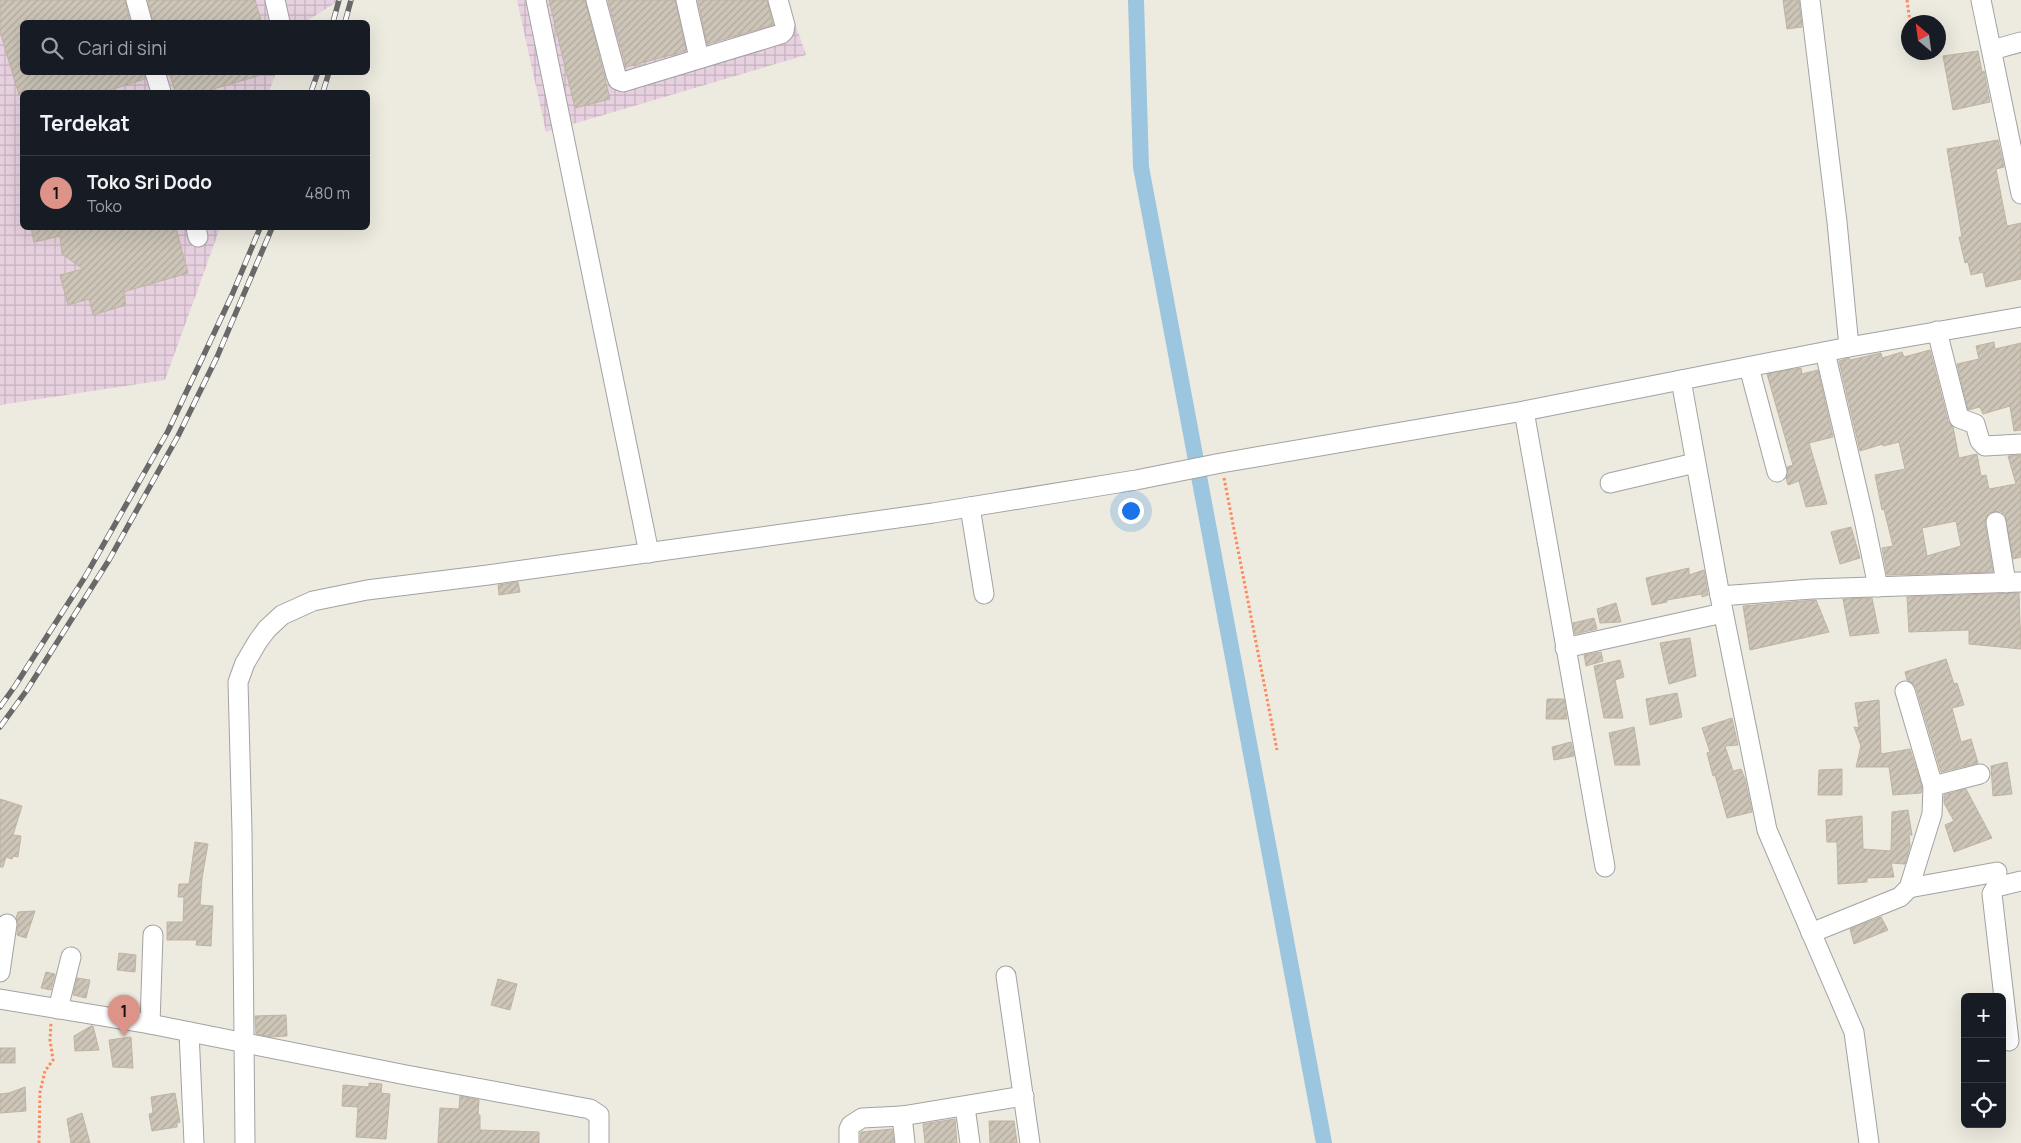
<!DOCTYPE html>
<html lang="id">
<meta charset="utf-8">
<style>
:root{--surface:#171b24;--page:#242831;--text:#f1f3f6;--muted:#9ea1a6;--line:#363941;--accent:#dd9387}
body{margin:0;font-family:Manrope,sans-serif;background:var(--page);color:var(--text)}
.controls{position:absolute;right:15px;bottom:15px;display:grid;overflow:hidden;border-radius:8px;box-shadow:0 5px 20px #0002}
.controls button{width:45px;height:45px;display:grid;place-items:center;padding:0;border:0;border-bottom:1px solid var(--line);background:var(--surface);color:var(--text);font:25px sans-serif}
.compass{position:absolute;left:1901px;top:15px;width:45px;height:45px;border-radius:50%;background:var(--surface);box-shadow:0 5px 20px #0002;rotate:331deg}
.you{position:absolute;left:1130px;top:510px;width:18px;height:18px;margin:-12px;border:4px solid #fff;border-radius:50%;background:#1a73e8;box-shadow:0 0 0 8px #1a73e833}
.badge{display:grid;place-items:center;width:32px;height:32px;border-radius:50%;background:var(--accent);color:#111;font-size:16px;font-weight:700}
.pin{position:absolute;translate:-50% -41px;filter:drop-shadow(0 1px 2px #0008)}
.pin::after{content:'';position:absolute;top:26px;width:18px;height:15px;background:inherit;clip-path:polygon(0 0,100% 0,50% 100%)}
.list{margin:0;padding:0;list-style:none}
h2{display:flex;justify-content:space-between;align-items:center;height:65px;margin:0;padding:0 20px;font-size:21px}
h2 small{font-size:16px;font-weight:400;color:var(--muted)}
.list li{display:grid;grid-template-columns:32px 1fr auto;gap:15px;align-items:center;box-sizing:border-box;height:75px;padding:0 20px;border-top:1px solid var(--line)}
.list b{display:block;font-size:19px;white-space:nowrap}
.list p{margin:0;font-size:16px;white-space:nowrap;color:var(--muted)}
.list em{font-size:16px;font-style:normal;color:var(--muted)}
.icon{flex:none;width:28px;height:28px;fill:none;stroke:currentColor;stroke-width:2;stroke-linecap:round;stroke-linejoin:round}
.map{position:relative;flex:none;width:2021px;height:1143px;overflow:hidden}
.search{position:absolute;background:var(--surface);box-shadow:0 5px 20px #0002;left:20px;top:20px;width:350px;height:55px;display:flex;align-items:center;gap:12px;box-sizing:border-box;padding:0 18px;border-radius:8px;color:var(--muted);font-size:19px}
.panel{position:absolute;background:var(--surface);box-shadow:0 5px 20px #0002;left:20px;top:90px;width:350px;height:140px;border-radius:8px}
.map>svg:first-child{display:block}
.industrial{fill:url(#industrial-grid)}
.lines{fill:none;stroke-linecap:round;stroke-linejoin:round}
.canal{stroke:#9cc5df;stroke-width:16}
.building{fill:url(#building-hatch);stroke:#c0b3a1;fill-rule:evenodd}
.minor-casing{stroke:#a2a2a2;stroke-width:21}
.path{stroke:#ff875e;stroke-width:3;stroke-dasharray:2.5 2.5;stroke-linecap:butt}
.minor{stroke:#fff;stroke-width:19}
.rail-casing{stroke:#696969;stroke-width:5.5}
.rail{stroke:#fff;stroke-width:4;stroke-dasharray:11;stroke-linecap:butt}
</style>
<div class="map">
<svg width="2021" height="1143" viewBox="0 0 2021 1143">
<defs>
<pattern id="industrial-grid" width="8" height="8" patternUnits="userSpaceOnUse" patternTransform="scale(1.25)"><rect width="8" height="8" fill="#e7d0df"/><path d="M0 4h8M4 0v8" fill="none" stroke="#c6b2bf"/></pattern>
<pattern id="building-hatch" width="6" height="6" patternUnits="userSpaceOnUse" patternTransform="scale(1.25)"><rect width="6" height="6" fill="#cdc5b8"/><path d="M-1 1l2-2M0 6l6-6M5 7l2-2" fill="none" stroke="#afa99e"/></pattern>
</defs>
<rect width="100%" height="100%" fill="#edebdf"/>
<g class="industrial">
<polygon points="0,0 340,0 305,22 22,22 22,72 276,73 269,92 22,92 22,228 220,228 165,380 0,405"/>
<polygon points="517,0 787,0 806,55 546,132"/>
</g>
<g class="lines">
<polyline class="canal" points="1136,0 1141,167 1324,1143"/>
</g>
<g class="building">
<polygon points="0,0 125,0 130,22 22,22 22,72 144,72 145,79 104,92 22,92 22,94 19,95 0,31"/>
<polygon points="148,0 255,0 261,20 252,22 153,22"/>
<polygon points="549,0 585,0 610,99 575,108"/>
<polygon points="608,0 675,0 686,51 626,67"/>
<polygon points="698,0 767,0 773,25 707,44"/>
<polygon points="1783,0 1799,0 1802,27 1787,29"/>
<polygon points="1978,51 1982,72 1984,71 1990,102 1953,110 1943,56"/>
<polygon points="169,72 258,72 258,76 203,92 175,92"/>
<polygon points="1998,140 2004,167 1996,169 2007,226 2021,223 2021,279 1986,287 1983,272 1971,275 1968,262 1965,263 1959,237 1962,237 1947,149"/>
<polygon points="31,228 176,228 188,273 123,292 126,305 93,315 89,299 68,305 60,275 83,269 62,254 60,236 34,242"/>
<polygon points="1994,342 1995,349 2021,343 2021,430 2014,431 2010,406 1983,414 1980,407 1968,410 1957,364 1979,359 1976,346"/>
<path d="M1930,350l18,71 5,6 6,31 18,-4 4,22 5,-1 3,14 27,-5 -8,-28 13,-1v102l-8,2 -8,-44 -5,-4 -11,2 -3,5 -1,6 8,48 -106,3 -5,-27 11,-2 -9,-37 -2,1 -7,-35 30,-6 -6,-27 -16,4v-2l-23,7 -21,-90 10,-3 1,2 31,-7 1,5 20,-6 2,5zM1956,521l5,25 -34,10 -5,-28z"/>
<polygon points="1801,368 1802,374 1818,370 1833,437 1809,443 1827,504 1806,507 1799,481 1788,485 1786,478 1788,474 1787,467 1793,465 1767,374"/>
<polygon points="1851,527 1860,558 1840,564 1831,532"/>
<polygon points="1689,568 1689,575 1704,570 1708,595 1702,597 1702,594 1667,600 1667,602 1652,605 1646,578"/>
<polygon points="518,582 520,592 499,595 498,585"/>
<polygon points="2019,593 2021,649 1969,644 1969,630 1909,632 1907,597"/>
<polygon points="1872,598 1879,633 1850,636 1843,599"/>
<polygon points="1816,600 1829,632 1750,650 1743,606"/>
<polygon points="1616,603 1621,622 1600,623 1597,609"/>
<polygon points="1594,618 1597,629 1575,634 1573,623"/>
<polygon points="1690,638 1696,676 1669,684 1660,643"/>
<polygon points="1601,652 1603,661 1586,666 1584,655"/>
<polygon points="1946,659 1954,684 1957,683 1964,705 1952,708 1961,742 1971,739 1978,763 1941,772 1916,688 1912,683 1907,680 1905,672"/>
<polygon points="1620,660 1624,677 1615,680 1623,718 1604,718 1594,666"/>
<polygon points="1677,693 1682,717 1650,725 1646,699"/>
<polygon points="1547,699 1564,699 1567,719 1546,719"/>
<polygon points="1879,700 1881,754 1910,749 1922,787 1921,793 1893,795 1889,767 1856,767 1861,746 1854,727 1859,728 1855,703"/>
<polygon points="1732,718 1738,745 1725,746 1733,771 1741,769 1745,779 1752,812 1727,818 1715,775 1713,776 1707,753 1710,752 1702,728"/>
<polygon points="1634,727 1640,765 1615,765 1609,733"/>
<polygon points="1571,742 1574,756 1554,760 1552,747"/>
<polygon points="2007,762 2012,794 1993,796 1991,766"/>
<polygon points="1842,769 1842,795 1818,795 1819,770"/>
<polygon points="1966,789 1992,838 1954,852 1945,825 1954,821 1944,803 1944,795"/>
<polygon points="0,799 22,806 13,835 21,836 18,857 13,856 12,859 6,857 3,867 0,867"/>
<polygon points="1908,810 1912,835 1909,835 1910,846 1905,864 1891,863 1894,877 1867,878 1867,882 1838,884 1837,842 1827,842 1826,820 1862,816 1863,849 1891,851 1892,812"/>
<polygon points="195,842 208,844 202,878 200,905 213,906 211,946 196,945 197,940 167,940 167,922 183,922 184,897 178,897 179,884 189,884"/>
<polygon points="35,911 26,938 17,935 18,925 16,918 18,912"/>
<polygon points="1881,917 1888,930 1854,944 1850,929"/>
<polygon points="119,953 136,955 135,972 117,970"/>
<polygon points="46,972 55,974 51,990 41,988"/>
<polygon points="77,978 90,980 86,998 73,995"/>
<polygon points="498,979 517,984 510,1010 491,1005"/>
<polygon points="286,1015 287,1036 271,1037 256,1034 255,1016"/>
<polygon points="91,1026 93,1026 99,1050 75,1051 74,1036"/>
<polygon points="131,1037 133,1068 113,1067 109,1040"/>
<rect x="0" y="1048" width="15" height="15"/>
<polygon points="369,1083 382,1084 381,1093 390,1094 386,1139 356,1137 358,1107 342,1106 343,1085 369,1087"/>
<polygon points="25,1087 26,1111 0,1113 0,1094 9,1093"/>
<polygon points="175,1093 180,1122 177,1123 177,1127 152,1131 149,1114 153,1113 151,1097"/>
<polygon points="460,1096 479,1100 478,1115 480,1115 480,1130 539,1132 539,1143 438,1143 440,1108 459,1109"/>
<polygon points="82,1113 90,1143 71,1143 67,1119"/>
<polygon points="955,1119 957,1143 925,1143 923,1124"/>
<polygon points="989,1121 1014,1121 1017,1143 990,1143"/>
<polygon points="892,1129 894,1143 860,1143 861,1132"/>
</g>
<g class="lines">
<g class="minor-casing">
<g id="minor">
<polyline points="136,0 142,22"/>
<polyline points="275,0 280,22"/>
<polyline points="536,0 649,553"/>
<polyline points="596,0 616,75 618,80 623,82 781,34 784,31 785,25 778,0"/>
<polyline points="686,0 699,58"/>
<polyline points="1810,0 1837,222 1849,347"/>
<polyline points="1981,0 2021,194"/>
<polyline points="1992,50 2021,42"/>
<polyline points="155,72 161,92"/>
<polyline points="196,228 198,237"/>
<polyline points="1937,331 1959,418 1975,424 1980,441 1985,446 2021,444"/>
<polyline points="1825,352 1864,519 1878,587"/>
<polyline points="1749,367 1777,472"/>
<polyline points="1524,411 1605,867"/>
<polyline points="1610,483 1695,463"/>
<polyline points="970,507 984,594"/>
<polyline points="1996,522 2006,583"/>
<polyline points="1720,596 1812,589 2021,582"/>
<polyline points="1565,648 1723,613"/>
<polyline points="1933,786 1980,774"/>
<polyline points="1909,888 1997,872"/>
<polyline points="1811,933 1900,897 1909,888 1932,814 1933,786 1905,691"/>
<polyline points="0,972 7,924"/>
<polyline points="1006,976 1030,1143"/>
<polyline points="0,999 150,1024 406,1075 590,1109 599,1115 599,1143"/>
<polyline points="58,1009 71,957"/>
<polyline points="150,1024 153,935"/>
<polyline points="189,1032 194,1143"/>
<polyline points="2009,1041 1992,894 1996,887 2021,881"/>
<polyline points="965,1107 970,1143"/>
<polyline points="902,1116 905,1143"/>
<polyline points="245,1143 242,831 238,682 245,663 258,641 267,629 282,615 313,601 367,590 488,575 933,513 1136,480 1221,463 1524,411 1681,380"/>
<polyline points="849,1143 849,1129 851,1125 862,1118 902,1116 1024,1096"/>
<polyline points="1869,1143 1854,1032 1767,830 1720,596 1681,380 1849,347 2021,317"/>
</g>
</g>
<g class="path">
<polyline points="1907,0 1910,22"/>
<polyline points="1224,478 1277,750"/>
<polyline points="39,1143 40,1092 45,1071 53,1060 50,1040 51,1023"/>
</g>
<use href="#minor" class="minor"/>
<g class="rail-casing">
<g id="rail">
<polyline points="333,22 339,0"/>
<polyline points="345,22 351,0"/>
<polyline points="311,92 318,72"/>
<polyline points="323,92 329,72"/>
<polyline points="0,707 15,686 85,577 168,431 232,295 260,228"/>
<polyline points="0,727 27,690 109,560 178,436 217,357 272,228"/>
</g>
</g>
<use href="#rail" class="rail"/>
</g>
</svg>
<div class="controls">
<button>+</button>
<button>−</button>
<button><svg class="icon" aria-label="locate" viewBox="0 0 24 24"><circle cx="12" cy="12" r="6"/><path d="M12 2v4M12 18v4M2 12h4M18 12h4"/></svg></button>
</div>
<svg class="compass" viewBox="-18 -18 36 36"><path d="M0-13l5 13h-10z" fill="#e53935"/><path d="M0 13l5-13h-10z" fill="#9ea1a6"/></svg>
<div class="you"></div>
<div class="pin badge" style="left:124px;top:1036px">1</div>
<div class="search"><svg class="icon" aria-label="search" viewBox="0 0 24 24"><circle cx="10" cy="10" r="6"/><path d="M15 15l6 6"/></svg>Cari di sini</div>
<section class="panel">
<h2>Terdekat<small></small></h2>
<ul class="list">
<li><span class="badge">1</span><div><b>Toko Sri Dodo</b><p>Toko</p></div><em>480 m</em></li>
</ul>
</section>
</div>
